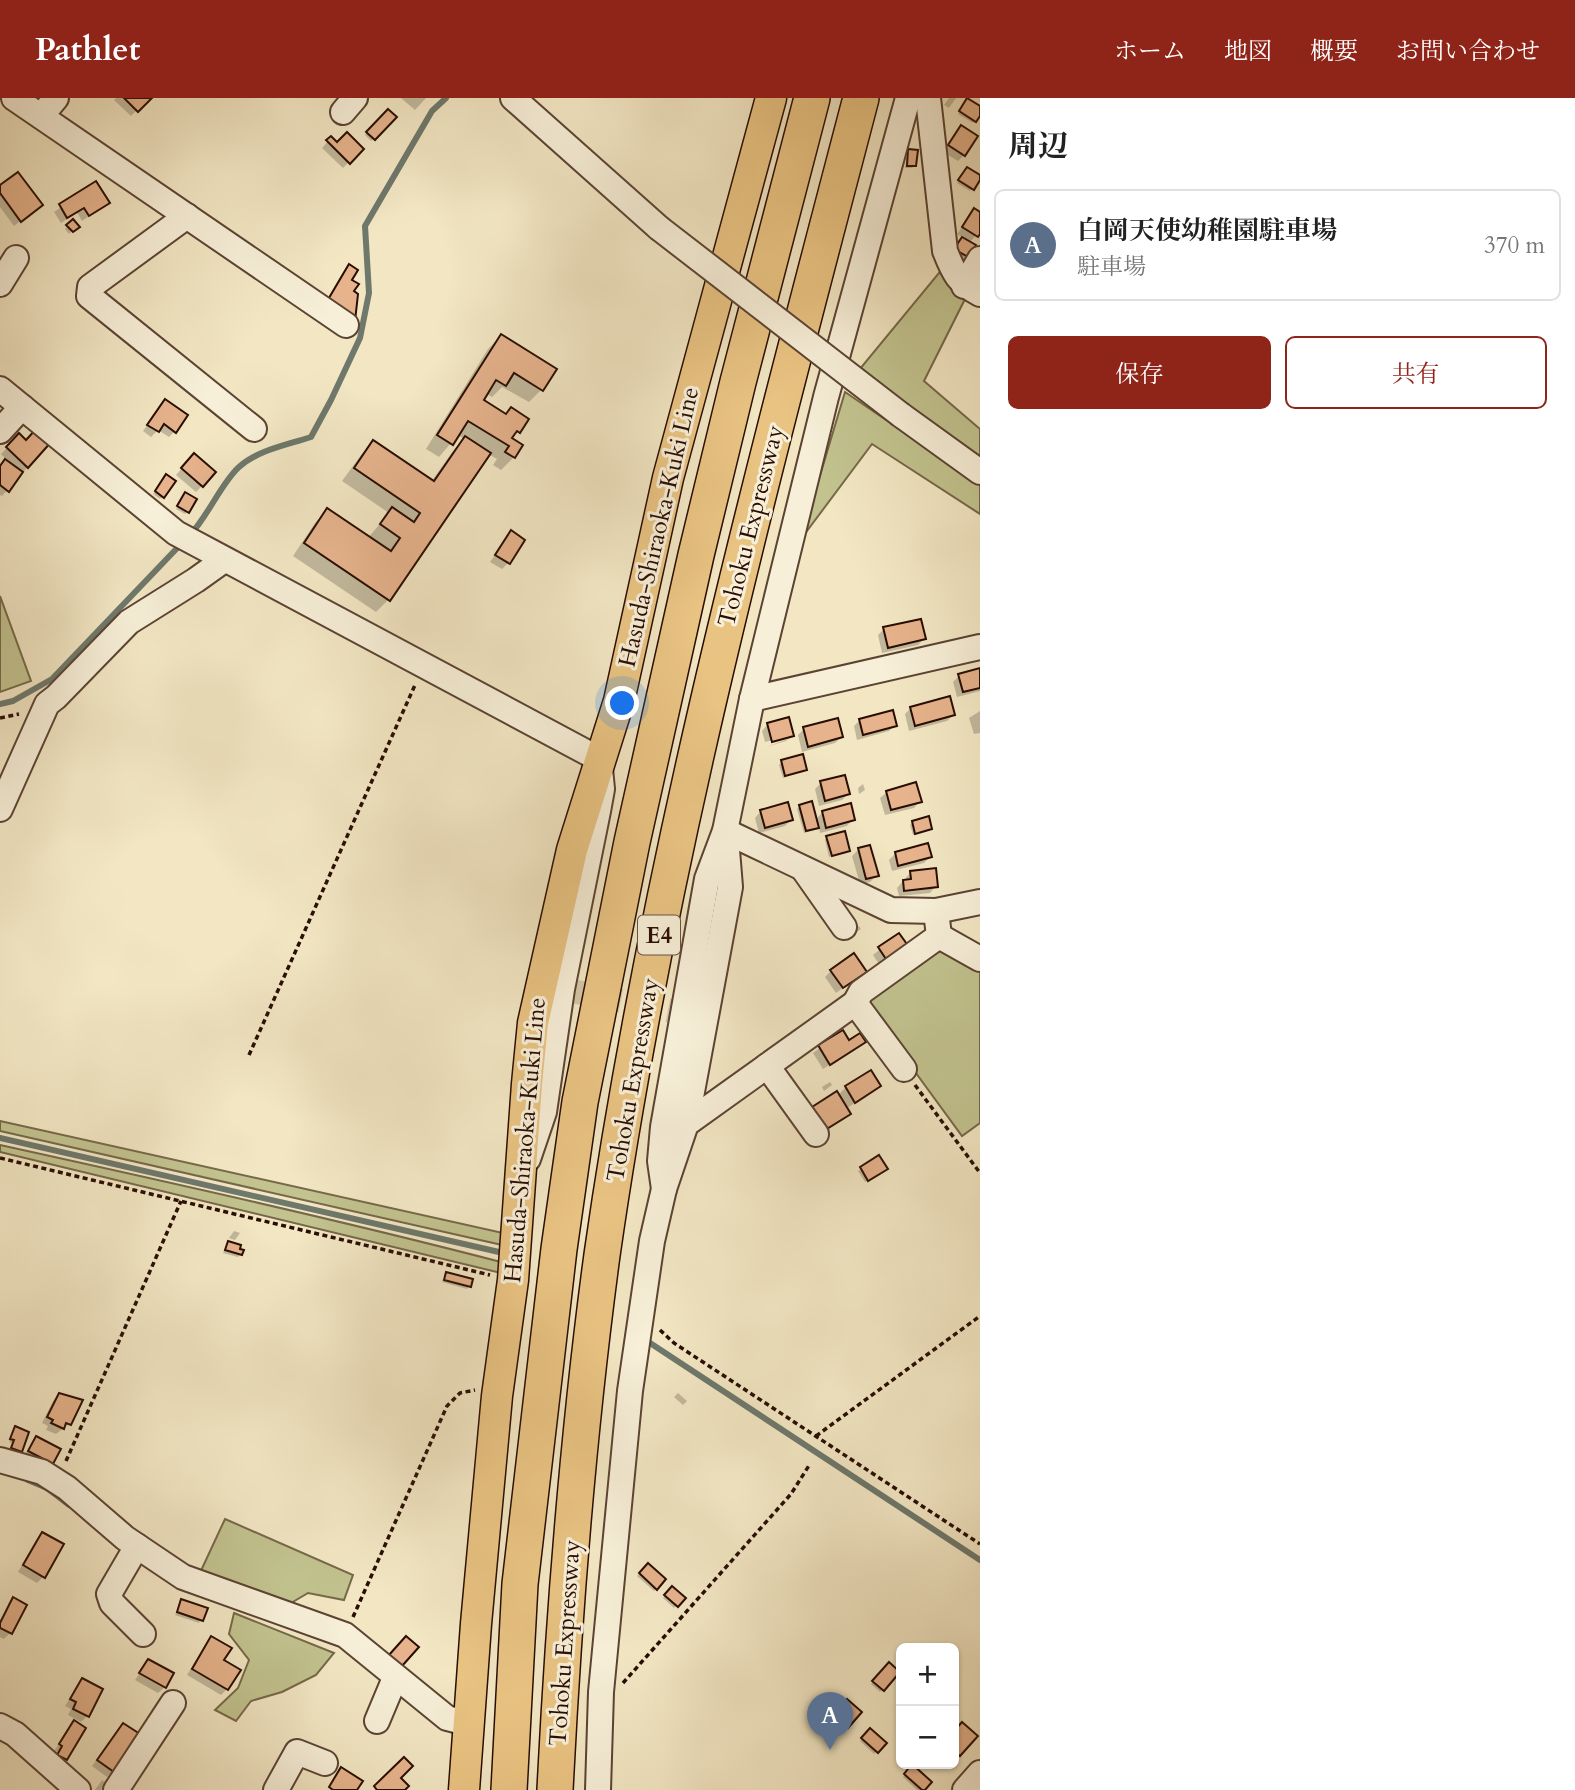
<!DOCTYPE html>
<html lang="ja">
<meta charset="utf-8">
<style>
:root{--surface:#fff;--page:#f2f2f2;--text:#222;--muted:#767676;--line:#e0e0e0;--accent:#8f2418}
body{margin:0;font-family:Cardo,"Noto Serif JP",serif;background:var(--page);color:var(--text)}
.controls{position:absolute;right:21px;bottom:21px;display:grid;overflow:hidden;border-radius:10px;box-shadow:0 2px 5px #0004}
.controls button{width:63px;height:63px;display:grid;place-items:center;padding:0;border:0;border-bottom:2px solid var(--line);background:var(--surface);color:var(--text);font:35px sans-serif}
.you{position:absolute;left:623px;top:606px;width:24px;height:24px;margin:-18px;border:5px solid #fff;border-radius:50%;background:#1a73e8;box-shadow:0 0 0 10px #1a73e833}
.badge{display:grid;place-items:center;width:46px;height:46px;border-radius:50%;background:var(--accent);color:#fff;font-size:23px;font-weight:700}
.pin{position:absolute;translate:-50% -58px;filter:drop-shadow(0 2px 4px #0008)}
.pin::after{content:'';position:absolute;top:37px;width:24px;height:21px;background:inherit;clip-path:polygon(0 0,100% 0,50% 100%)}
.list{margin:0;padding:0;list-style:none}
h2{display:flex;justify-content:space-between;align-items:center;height:91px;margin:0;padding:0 28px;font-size:30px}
h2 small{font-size:23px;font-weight:400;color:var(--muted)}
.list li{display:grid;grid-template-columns:46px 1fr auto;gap:21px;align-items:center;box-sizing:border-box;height:112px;margin:0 14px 14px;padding:0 14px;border:2px solid var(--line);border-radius:10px}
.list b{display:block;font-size:26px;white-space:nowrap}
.list p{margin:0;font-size:23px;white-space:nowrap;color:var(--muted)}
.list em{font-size:23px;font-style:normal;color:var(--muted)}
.actions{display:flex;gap:14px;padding:21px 28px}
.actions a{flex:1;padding:16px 0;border:2px solid var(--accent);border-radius:10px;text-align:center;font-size:24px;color:var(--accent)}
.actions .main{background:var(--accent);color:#fff}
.map{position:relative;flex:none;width:980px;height:1692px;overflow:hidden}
header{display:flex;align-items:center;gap:42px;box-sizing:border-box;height:98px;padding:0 35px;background:var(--accent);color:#fff}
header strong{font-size:33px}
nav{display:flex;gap:38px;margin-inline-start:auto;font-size:24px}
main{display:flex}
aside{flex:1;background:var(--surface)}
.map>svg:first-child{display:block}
.green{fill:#c2c38f;stroke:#766849;stroke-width:2}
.shadow{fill:#0003}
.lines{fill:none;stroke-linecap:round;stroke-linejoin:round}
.stream{stroke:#6e786b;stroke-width:6}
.building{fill:#e6b38c;stroke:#290d03;stroke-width:2}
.minor-tunnel{stroke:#d4c5a6;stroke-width:24;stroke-dasharray:24 12;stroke-linecap:butt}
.minor-casing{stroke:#5b4333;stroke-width:28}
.major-casing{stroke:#290d03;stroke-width:33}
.highway-casing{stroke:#290d03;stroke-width:38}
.path{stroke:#290d03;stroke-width:3.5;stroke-dasharray:5 3.5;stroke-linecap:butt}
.minor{stroke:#f7efd8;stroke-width:24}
.major{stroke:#e9c382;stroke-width:30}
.highway{stroke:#e9c382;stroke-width:35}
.minor-bridge-casing{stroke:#5b4333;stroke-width:28;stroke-linecap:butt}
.minor-bridge{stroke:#f7efd8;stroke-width:24}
.labels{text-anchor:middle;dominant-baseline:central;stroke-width:6;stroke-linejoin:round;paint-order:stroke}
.shield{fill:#f7efd8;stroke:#675143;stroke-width:2}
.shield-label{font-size:23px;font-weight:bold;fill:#290d03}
.street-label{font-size:24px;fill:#290d03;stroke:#f7efd8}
</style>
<header>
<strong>Pathlet</strong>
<nav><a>ホーム</a><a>地図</a><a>概要</a><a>お問い合わせ</a></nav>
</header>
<main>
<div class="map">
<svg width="980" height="1692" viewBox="0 0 980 1692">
<rect width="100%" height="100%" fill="#f2e6c3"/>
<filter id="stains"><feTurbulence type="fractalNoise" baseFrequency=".00286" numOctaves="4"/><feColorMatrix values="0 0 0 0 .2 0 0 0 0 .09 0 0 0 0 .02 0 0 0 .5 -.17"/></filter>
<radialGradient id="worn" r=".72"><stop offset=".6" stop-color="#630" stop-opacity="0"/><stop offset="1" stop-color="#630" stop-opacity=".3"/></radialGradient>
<g class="green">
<polygon points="943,170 966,199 924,283 980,331 980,359 859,272"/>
<polygon points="845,294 980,386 980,416 872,346 801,441"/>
<polygon points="0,498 31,583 0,594"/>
<polygon points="942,845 980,867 980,1025 962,1038 867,908 865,899"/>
<polygon points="0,1023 503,1135 502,1147 0,1033"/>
<path d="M0,1047c168,37 335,74 501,117v11l-501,-121z"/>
<polygon points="225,1421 353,1477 344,1502 308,1495 286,1508 199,1477"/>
<polygon points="234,1515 334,1555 316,1577 282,1594 251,1603 236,1623 215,1612 238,1590 249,1562 229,1536"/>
</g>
<g class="shadow">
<polygon points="116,0 149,0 131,18 114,2"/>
<polygon points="401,0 426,0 415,12"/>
<polygon points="949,0 956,0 949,10 944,7"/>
<polygon points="965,5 980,10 980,15 973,25 958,16"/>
<polygon points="388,13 394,19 371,43 365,37"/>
<polygon points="961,29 964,57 958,63 943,54"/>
<polygon points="331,40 337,47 362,51 343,70 322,50"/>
<polygon points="909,53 915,67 912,70 905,70 907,56"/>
<polygon points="964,73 972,91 970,93 957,85"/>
<polygon points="96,86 108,105 82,123 77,114 61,125 54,114"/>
<polygon points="0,89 41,107 14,128 0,109"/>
<polygon points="974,113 980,116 980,133 969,145 973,147 964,161 953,154 963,140 957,136"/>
<polygon points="73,123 77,128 69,136 65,131"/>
<polygon points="501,238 541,292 529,304 502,289 492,299 485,295 481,302 505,317 511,311 527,321 511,342 514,359 501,372 493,367 497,361 488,356 388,502 376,514 293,458 315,425 328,412 368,440 389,415 342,383 361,357 373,344 431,384 453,353 464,341 458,337 439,359 426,351 488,251"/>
<polygon points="165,304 175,333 169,339 158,332 151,339 143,333"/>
<polygon points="19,338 26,344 50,344 2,398 0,397 0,369 7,362 1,356"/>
<polygon points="188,363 202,388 196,394 176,377"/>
<polygon points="164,381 163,398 160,401 153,396"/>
<polygon points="183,399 187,414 185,416 176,411"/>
<polygon points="511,434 508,465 502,471 490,464"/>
<polygon points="884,531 924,541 918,547 882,555 878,537"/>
<polygon points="980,572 980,593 957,599 953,584 959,578"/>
<polygon points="911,610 953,617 947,623 909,633 905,616"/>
<polygon points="980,613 980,635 974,636 969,620"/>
<polygon points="860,622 895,627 889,633 857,642 854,628"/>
<polygon points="768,626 793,637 786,643 766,649 788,641 788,638 765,644 762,633"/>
<polygon points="804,631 842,639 835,645 802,654 798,637"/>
<polygon points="782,664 806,672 783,680 779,667"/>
<polygon points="821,685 848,696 842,702 819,708 815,691"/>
<polygon points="863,686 865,692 859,696 858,690"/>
<polygon points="887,694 920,703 914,710 885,717 880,700"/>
<polygon points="800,708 815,722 823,714 853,721 847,728 820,735 819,728 814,732 804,735 797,711"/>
<polygon points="761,713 791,722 785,728 759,735 755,720"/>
<polygon points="913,724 931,731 913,737 910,727"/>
<polygon points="827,739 848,753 829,759 825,742"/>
<polygon points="858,752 877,777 870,784 860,786 852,758"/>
<polygon points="895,756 930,759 924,765 892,773 889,762"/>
<polygon points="911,774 936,788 930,795 899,798 897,790"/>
<polygon points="859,828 861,831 855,835 853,832"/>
<polygon points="898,837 907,849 881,869 873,857"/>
<polygon points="831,873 858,879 836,895 825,879"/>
<polygon points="842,934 848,944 864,944 823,971 813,955"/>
<polygon points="870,974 879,988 846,1011 849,1016 843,1022 819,1037 813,1011 836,996 837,998 846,989"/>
<polygon points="830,984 832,987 824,993 822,989"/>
<polygon points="879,1060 883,1073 865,1084 858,1073"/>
<polygon points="234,1133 240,1135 235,1142 229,1140"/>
<polygon points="228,1145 241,1156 238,1159 223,1155"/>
<polygon points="446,1176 469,1188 467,1191 442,1184"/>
<polygon points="678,1295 687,1303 683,1307 674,1299"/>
<polygon points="59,1297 69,1326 56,1336 46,1332 48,1328 42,1325 53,1303"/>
<polygon points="15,1330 20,1353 18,1355 10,1352 12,1345 9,1344"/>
<polygon points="36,1340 52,1365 46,1371 23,1359"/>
<polygon points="42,1436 43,1479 37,1485 18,1474 36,1442"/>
<polygon points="648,1467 664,1481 654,1493 637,1478"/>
<polygon points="672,1490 683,1500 674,1510 663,1500"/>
<polygon points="14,1502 10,1535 4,1541 0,1539 0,1522"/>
<polygon points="182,1503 205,1511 199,1525 175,1517"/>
<polygon points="212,1540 222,1563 227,1591 221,1597 187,1577 206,1546"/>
<polygon points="148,1563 165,1589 158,1595 135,1582"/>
<polygon points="889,1567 897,1574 880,1594 871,1586"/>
<polygon points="82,1582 100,1592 87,1618 81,1624 68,1617 71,1611 65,1608"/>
<polygon points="848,1604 860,1614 845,1631 833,1620"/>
<polygon points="74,1624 84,1630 59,1667 53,1663 58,1654 54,1653"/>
<polygon points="870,1632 884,1645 874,1656 860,1643"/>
<polygon points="956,1632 975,1638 954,1662 954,1635"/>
<polygon points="118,1633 113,1673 107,1679 92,1668"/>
<polygon points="912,1668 923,1692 917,1692 903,1679"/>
<polygon points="102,1682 106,1685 101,1692 95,1692"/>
</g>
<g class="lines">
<g class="stream">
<path d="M190,437c18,-19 32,-53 49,-68 19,-17 48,-22 72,-30l20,-37 29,-62 9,-45 -4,-67 67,-115 14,-13"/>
<polyline points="0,606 13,603 52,581 182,445"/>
<polyline points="0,1040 499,1154"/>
<polyline points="647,1243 980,1462"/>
<polyline points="28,1382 47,1390 69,1407"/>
</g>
</g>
<g class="building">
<polygon points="124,0 152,0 138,14"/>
<polygon points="967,0 980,8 980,18 976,24 959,13"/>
<polygon points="388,11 397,19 375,42 366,34"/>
<polygon points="961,27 978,38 965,58 948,47"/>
<polygon points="347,34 364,51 350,66 326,42 331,38 337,44"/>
<polygon points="908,51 918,52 916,68 907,68"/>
<polygon points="967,69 980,77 980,82 974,92 958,82"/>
<polygon points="18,74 43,107 21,124 0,95 0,87"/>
<polygon points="96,83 110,105 89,118 84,110 67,120 59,106"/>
<polygon points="974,110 980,114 980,136 978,139 962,129"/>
<polygon points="73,121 80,129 73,134 66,127"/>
<polygon points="962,139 976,147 968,159 954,151"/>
<polygon points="349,166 358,172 352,182 359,186 354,193 358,196 355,223 326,205"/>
<polygon points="501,236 557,271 543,293 514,275 506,288 496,282 484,302 506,316 511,309 529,321 520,335 517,333 512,340 523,347 515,360 505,354 509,348 468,323 453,347 437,337"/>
<polygon points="165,301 188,317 176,335 164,326 159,334 147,327"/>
<polygon points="37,330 52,343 28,370 6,349 19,335 26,342"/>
<polygon points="465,338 491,355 390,503 304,445 327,410 391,453 400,440 380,426 392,409 414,424 420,415 354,370 373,342 434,383"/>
<polygon points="194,355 216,374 203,389 181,370"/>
<polygon points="5,361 23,374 9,394 0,387 0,368"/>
<polygon points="166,376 176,383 164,400 155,393"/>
<polygon points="185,394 197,401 189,415 177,408"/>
<polygon points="511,432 525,442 510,466 495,457"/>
<polygon points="921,521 926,541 888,550 883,529"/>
<polygon points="980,570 980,590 963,594 958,576"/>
<polygon points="950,598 955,617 915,628 910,609"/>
<polygon points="893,612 897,628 863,637 859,621"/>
<polygon points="789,619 794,638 772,644 767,625"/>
<polygon points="838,620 843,639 808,649 803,629"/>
<polygon points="803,656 807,672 785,678 781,662"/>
<polygon points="845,677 850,696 825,703 820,683"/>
<polygon points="916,684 922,704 891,712 886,693"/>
<polygon points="812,703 819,730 806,733 799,707"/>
<polygon points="788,704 793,722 765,730 760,712"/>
<polygon points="851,705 855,722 826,730 822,713"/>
<polygon points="929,718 932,731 915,736 912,723"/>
<polygon points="845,733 850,753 832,758 826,738"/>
<polygon points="928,745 932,759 898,768 895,754"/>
<polygon points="870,747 879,778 866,781 858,750"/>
<polygon points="936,770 938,789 904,793 903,782 911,781 910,773"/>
<polygon points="899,835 909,849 888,864 878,849"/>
<polygon points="854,855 867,874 843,890 830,872"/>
<polygon points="843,932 849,942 860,935 866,944 830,967 818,947"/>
<polygon points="871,972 881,988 855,1005 845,988"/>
<polygon points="837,993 851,1016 825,1032 812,1009"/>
<polygon points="879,1057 888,1071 868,1083 860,1069"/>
<polygon points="228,1143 241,1147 240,1151 244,1152 242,1157 225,1152"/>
<polygon points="446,1174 473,1181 471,1189 444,1182"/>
<polygon points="59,1295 83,1302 71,1327 66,1325 64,1331 51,1325 53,1322 47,1319"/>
<polygon points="15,1328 29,1334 22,1354 11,1350 14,1342 10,1341"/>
<polygon points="36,1338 61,1351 53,1366 28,1353"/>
<polygon points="42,1434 64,1446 45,1480 23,1467"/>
<polygon points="648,1465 666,1481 657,1492 639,1475"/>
<polygon points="672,1488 686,1500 678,1509 664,1497"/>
<polygon points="13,1499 27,1507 12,1536 0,1530 0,1525"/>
<polygon points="181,1501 208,1510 203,1523 177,1514"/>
<polygon points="211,1538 232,1550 224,1562 241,1572 228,1592 192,1571"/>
<polygon points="406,1538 419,1549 402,1568 389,1557"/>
<polygon points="148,1561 174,1575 166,1590 139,1575"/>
<polygon points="889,1564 900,1574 884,1593 872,1583"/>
<polygon points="82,1580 103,1591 89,1619 73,1611 76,1604 70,1601"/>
<polygon points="847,1601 862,1614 848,1630 834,1617"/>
<polygon points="74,1622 86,1630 67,1662 57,1657 62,1648 59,1646"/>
<polygon points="962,1624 978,1638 960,1658 954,1653 954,1633"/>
<polygon points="123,1625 140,1636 114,1674 97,1662"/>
<polygon points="870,1630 887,1645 878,1655 861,1640"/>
<polygon points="404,1659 413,1668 401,1680 409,1688 405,1692 377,1692 374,1688"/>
<polygon points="912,1666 932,1684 925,1692 922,1692 904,1676"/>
<polygon points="341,1669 363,1683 357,1692 333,1692 329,1689"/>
</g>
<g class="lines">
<polyline class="minor-tunnel" points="562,891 682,915"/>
<g class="minor-casing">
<g id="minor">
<polyline points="14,0 346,227"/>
<polyline points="513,0 659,130"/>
<path d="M928,0l17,153c9,23 13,31 35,43"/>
<polyline points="343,14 355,0"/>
<polyline points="41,18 56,0"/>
<polyline points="187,118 90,189 89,198 254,331"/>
<polyline points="0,186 16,160"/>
<polyline points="964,188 980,161"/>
<polyline points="0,291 176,435 599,661 602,691 598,713 562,891 544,1014 528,1061"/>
<polyline points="901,317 980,374"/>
<polyline points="0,333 22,309"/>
<polyline points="752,601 980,549"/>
<polyline points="0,711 47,606 56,599 129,524 196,482 224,462"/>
<polyline points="725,733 891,812 936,813 980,804"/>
<polyline points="804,772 844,829"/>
<polyline points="939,838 980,861"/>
<polyline points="855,905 904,971"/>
<polyline points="767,968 816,1036"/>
<polyline points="686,1026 855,905 861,894 939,838 936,813"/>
<polyline points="664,1091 660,1063 663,1029 707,781 725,733 752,601 826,299 908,0"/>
<polyline points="0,1362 42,1374 67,1390 125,1440 183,1479 345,1537 447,1620 470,1626"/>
<polyline points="137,1448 109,1496 112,1505 143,1536"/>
<polyline points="377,1623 395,1580"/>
<polyline points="0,1628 15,1636 78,1692"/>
<polyline points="116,1692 173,1605"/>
<polyline points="276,1692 297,1654 325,1665"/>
<polyline points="598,1692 601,1594 630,1293 652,1143 664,1091 686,1026 730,789 726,740"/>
<polyline points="965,1692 980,1675"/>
</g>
</g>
<g class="major-casing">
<polyline id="major" points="464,1692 476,1526 497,1298 513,1182 527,986 533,925 572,752 619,603 668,380 771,0"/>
</g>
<g class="highway-casing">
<g id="highway">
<polyline points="509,1692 520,1486 559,1151 580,1004 632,744 696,457 738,284 812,0"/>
<path d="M555,1692c9,-179 23,-357 47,-535 56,-392 159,-775 259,-1157"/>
</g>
</g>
<g class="path">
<polyline points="0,620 19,616"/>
<polyline points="249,957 415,587"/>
<polyline points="915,987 980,1075"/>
<polyline points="0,1060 490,1177"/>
<polyline points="660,1232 674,1245 980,1446"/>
<polyline points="816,1338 980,1218"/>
<polyline points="66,1363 181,1103"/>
<polyline points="353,1519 447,1308 460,1295 475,1292"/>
<polyline points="623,1585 791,1396 810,1366"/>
</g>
<use href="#minor" class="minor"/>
<use href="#major" class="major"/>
<use href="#highway" class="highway"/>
<g class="minor-bridge-casing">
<polyline id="minor-bridge" points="659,130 901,317"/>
</g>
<use href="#minor-bridge" class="minor-bridge"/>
</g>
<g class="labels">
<rect class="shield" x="638" y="817.5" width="42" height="39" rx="5"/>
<g class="shield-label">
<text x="659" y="837">E4</text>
</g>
<g class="street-label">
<text transform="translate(751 428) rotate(-76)">Tohoku Expressway</text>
<text transform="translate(659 429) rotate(-77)">Hasuda-Shiraoka-Kuki Line</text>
<text transform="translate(633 982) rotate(-80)">Tohoku Expressway</text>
<text transform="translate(525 1042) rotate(-85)">Hasuda-Shiraoka-Kuki Line</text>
<text transform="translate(565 1545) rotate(-86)">Tohoku Expressway</text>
</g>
</g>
<rect width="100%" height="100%" filter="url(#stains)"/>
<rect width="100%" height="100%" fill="url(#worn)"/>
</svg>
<div class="controls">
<button>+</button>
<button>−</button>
</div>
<div class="you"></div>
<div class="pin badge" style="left:830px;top:1652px;background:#5c6f8a">A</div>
</div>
<aside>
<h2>周辺<small></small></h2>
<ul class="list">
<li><span class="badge" style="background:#5c6f8a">A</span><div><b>白岡天使幼稚園駐車場</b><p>駐車場</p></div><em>370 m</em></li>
</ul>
<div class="actions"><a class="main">保存</a><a>共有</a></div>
</aside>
</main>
